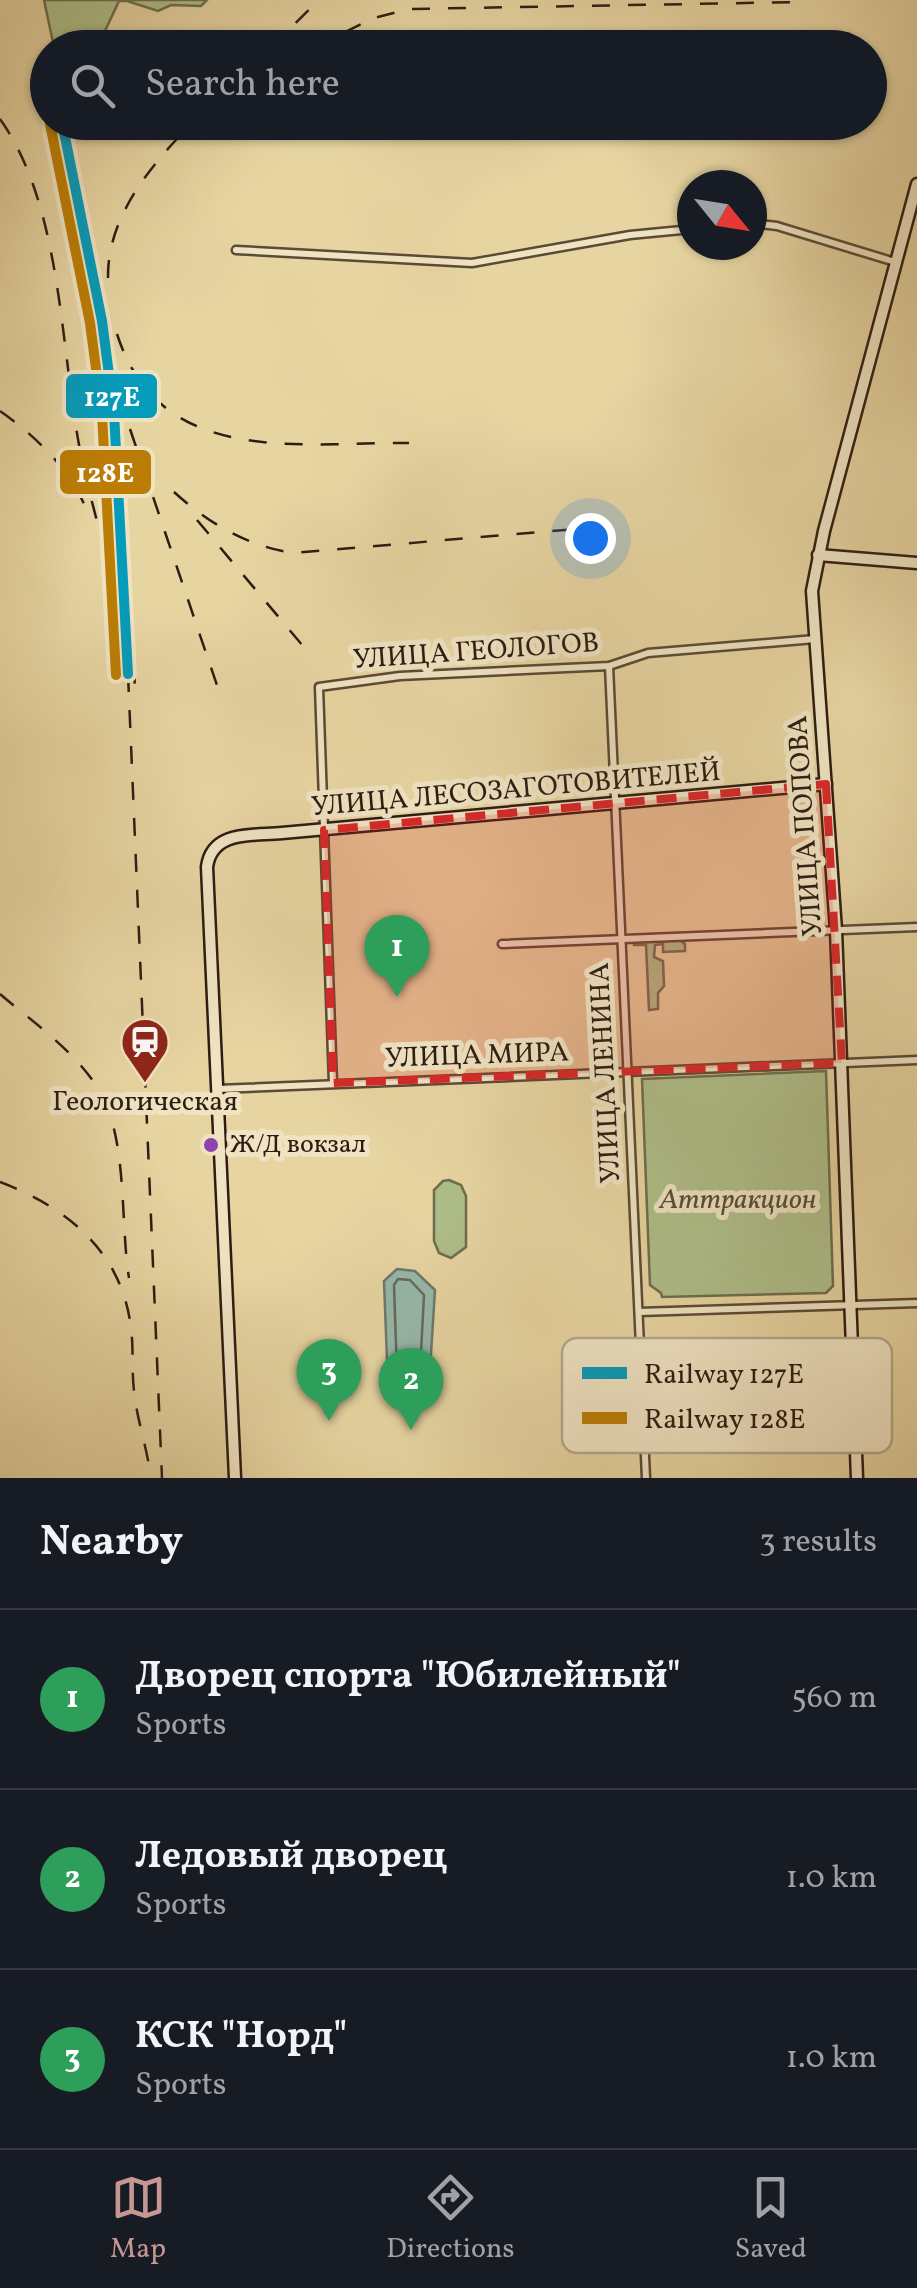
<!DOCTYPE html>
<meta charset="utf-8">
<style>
:root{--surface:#171b24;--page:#20242c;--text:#f1f3f6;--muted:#9ea1a6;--line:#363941;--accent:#c59692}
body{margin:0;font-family:Vollkorn,serif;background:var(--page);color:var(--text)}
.compass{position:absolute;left:677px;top:170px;width:90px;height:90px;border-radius:50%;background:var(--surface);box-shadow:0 2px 8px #0004;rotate:120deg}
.you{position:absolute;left:590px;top:538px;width:35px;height:35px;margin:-25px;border:8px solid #fff;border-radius:50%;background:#1a73e8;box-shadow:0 0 0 15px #1a73e833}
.badge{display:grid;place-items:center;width:65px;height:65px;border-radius:50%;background:var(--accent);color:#fff;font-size:32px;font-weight:700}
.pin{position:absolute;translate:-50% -82px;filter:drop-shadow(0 2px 5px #0008)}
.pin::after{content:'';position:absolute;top:52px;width:35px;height:30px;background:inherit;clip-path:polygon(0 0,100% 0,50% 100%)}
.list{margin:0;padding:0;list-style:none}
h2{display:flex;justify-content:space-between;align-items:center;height:130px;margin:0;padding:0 40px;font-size:42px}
h2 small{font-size:32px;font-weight:400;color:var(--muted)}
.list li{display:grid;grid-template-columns:65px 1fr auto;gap:30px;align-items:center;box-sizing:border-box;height:180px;padding:0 40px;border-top:2px solid var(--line)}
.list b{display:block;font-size:38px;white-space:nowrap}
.list p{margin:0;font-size:32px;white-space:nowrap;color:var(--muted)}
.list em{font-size:32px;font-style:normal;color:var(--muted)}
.icon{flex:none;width:55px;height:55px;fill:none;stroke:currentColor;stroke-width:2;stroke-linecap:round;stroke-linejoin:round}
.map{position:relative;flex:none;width:917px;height:1478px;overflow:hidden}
.search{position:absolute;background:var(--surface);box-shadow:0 2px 8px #0004;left:30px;right:30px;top:30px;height:110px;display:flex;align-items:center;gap:25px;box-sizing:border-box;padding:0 35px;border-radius:55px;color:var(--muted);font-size:38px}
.sheet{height:670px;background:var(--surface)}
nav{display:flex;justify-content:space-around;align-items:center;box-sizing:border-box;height:140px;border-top:2px solid var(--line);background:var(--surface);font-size:28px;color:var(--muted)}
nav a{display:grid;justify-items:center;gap:5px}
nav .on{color:var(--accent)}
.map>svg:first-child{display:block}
.green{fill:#aebe89;stroke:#6e6d4e;stroke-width:2.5}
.water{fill:#97b7aa;stroke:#6d796d;stroke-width:2.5}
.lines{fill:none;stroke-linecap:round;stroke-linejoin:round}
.shore{stroke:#626a5e;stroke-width:2.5}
.street-casing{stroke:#5c4a36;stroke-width:11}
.secondary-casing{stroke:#2e1c12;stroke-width:15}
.street{stroke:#efe3c2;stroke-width:6}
.secondary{stroke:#efe3c2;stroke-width:10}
.rail{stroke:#2e1c12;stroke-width:2.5;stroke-dasharray:18 18;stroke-linecap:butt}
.rail-1-casing{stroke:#efe3c2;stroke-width:18}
.rail-2-casing{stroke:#efe3c2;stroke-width:18}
.rail-1{stroke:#059bbb;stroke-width:10}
.rail-2{stroke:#bb7d05;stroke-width:10}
.marked{fill:#d62828;fill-opacity:0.2;stroke:#d62828;stroke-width:8;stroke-dasharray:20 12;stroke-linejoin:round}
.bus-dot{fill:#8e44ad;stroke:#efe3c2;stroke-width:4}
.labels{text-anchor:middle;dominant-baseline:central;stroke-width:10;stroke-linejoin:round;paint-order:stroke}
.bus-label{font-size:26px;fill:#2e1c12;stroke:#efe3c2;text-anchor:start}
.street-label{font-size:28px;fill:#2e1c12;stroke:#efe3c2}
.poi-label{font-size:28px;fill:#2e1c12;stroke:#efe3c2}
.park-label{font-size:28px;font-style:italic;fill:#544d36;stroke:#efe3c2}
.key{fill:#efe3c2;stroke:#b5a78d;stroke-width:2.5}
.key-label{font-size:28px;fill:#2e1c12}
.line-badge{stroke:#efe3c2;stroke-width:4}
.badge-label{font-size:28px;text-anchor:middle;font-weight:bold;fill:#fff}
</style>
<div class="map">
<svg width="917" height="1478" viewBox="0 0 917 1478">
<rect width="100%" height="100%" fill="#e6d4a1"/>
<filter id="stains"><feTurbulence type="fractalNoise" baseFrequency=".002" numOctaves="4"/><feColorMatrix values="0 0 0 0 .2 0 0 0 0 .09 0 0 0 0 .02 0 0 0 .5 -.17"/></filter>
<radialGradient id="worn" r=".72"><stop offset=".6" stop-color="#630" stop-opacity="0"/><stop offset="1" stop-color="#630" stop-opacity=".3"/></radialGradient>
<g class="green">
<polygon points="44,0 207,0 201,6 171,5 158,11 127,1 119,1 105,31 105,48 54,47"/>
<polygon points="678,939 685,944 685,951 663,952 663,944 655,945 654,957 663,961 664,986 658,993 658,1009 649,1010 646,945 634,945 634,941"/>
<polygon points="826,1071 833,1286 826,1293 662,1297 661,1293 650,1285 642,1079"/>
<polygon points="449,1180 461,1185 466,1196 466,1247 451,1258 439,1253 434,1241 434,1190 443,1181"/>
</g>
<polygon class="water" points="397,1269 415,1271 435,1290 429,1386 388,1387 384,1281"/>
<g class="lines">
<polygon class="shore" points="398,1279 410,1280 424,1295 420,1372 416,1377 401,1378 397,1374 394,1285"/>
<g class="street-casing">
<g id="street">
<polyline points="752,223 777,226 895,262"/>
<polyline points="236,250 472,263 630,235 692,229"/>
<polyline points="609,666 646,1478"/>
<polyline points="502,944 917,927"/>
<polyline points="333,1083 319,687 400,676 609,666 648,653 815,639"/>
<polyline points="218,1089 917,1060"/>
<polyline points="639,1312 917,1303"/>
</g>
</g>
<g class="secondary-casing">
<g id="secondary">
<polyline points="818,555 917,563"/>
<path d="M235,1478l-28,-611c5,-37 45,-31 75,-34l544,-49"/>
<polyline points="857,1478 836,930 812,591 824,531 917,184"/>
</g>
</g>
<use href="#street" class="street"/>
<use href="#secondary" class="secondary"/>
<g class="rail">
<polyline points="270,48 319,0"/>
<polyline points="312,48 374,18 409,9 801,2"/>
<polyline points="553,48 685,34"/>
<path d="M0,119c62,87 60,227 80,331 11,58 32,113 37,172"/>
<polyline points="85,201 105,304 120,413 135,688"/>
<path d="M108,278c-1,-62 44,-114 85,-156"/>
<path d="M117,334c43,134 181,108 292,109"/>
<path d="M0,411c33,23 68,56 84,93"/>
<polyline points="130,429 221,697"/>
<path d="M174,492c34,31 73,54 119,61l294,-25"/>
<polyline points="197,520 303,646"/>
<polyline points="128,674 162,1478"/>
<path d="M0,994c34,29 75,57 99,96 29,48 21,132 30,188"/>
<path d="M0,1182c68,26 122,70 131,146 3,23 0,47 4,70 3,25 12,50 15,75"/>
</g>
<g class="rail-1-casing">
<polyline id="rail-1" points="62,122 102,321 114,413 128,674"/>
</g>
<g class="rail-2-casing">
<polyline id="rail-2" points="50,124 90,323 102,414 116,675"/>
</g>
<use href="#rail-1" class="rail-1"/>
<use href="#rail-2" class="rail-2"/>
</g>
<path class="marked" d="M826,784l16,279 -509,20 -9,-253z"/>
<defs>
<g id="station-pin" transform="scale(2.5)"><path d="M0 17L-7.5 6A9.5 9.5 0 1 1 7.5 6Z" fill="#8f2418" stroke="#efe3c2"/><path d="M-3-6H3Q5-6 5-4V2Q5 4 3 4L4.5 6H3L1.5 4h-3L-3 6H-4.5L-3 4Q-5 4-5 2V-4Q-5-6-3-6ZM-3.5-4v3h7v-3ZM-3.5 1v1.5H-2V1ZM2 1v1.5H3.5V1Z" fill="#fff"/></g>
</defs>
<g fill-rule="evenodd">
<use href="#station-pin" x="145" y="1042"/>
</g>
<circle class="bus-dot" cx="211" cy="1145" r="9"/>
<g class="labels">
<g class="bus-label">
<text x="230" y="1145">Ж/Д вокзал</text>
</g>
<g class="street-label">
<text transform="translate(476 652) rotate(-4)">УЛИЦА ГЕОЛОГОВ</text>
<text transform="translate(516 790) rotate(-5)">УЛИЦА ЛЕСОЗАГОТОВИТЕЛЕЙ</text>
<text transform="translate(806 826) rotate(-94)">УЛИЦА ПОПОВА</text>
<text transform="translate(477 1056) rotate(-2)">УЛИЦА МИРА</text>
<text transform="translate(606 1073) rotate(-93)">УЛИЦА ЛЕНИНА</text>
</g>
<g class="poi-label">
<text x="145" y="1102">Геологическая</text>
</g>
<g class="park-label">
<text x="738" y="1200">Аттракцион</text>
</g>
</g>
<rect x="562" y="1338" width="330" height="115" rx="15" class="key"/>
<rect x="582" y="1367" width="45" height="12" fill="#059bbb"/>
<rect x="582" y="1412" width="45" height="12" fill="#bb7d05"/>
<g class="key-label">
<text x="644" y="1383">Railway 127Е</text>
<text x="644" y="1428">Railway 128Е</text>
</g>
<g class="line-badge">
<rect x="64" y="372" width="95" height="48" rx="10" fill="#059bbb"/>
<rect x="58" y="448" width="95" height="48" rx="10" fill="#bb7d05"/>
</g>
<g class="badge-label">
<text x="112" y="406">127Е</text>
<text x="105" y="482">128Е</text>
</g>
<rect width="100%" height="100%" filter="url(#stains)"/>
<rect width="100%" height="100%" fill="url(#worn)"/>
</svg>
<svg class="compass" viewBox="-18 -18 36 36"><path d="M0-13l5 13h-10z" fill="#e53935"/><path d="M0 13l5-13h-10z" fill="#9ea1a6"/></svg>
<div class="you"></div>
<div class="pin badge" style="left:397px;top:997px;background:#2e9e5b">1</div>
<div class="pin badge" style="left:411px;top:1430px;background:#2e9e5b">2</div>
<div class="pin badge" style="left:329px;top:1421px;background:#2e9e5b">3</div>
<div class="search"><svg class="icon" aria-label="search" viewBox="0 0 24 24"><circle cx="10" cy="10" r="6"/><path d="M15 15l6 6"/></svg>Search here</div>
</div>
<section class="sheet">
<h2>Nearby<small>3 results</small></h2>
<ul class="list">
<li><span class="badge" style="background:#2e9e5b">1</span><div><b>Дворец спорта &quot;Юбилейный&quot;</b><p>Sports</p></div><em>560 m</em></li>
<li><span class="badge" style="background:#2e9e5b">2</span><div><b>Ледовый дворец</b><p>Sports</p></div><em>1.0 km</em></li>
<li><span class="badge" style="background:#2e9e5b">3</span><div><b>КСК &quot;Норд&quot;</b><p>Sports</p></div><em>1.0 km</em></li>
</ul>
</section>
<nav>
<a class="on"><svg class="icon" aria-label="map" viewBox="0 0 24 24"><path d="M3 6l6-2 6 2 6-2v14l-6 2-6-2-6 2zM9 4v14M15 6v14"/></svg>Map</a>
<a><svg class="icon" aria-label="directions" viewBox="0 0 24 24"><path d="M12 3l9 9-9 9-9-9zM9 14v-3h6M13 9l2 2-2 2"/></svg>Directions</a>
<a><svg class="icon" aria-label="saved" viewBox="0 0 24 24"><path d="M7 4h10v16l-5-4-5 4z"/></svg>Saved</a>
</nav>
